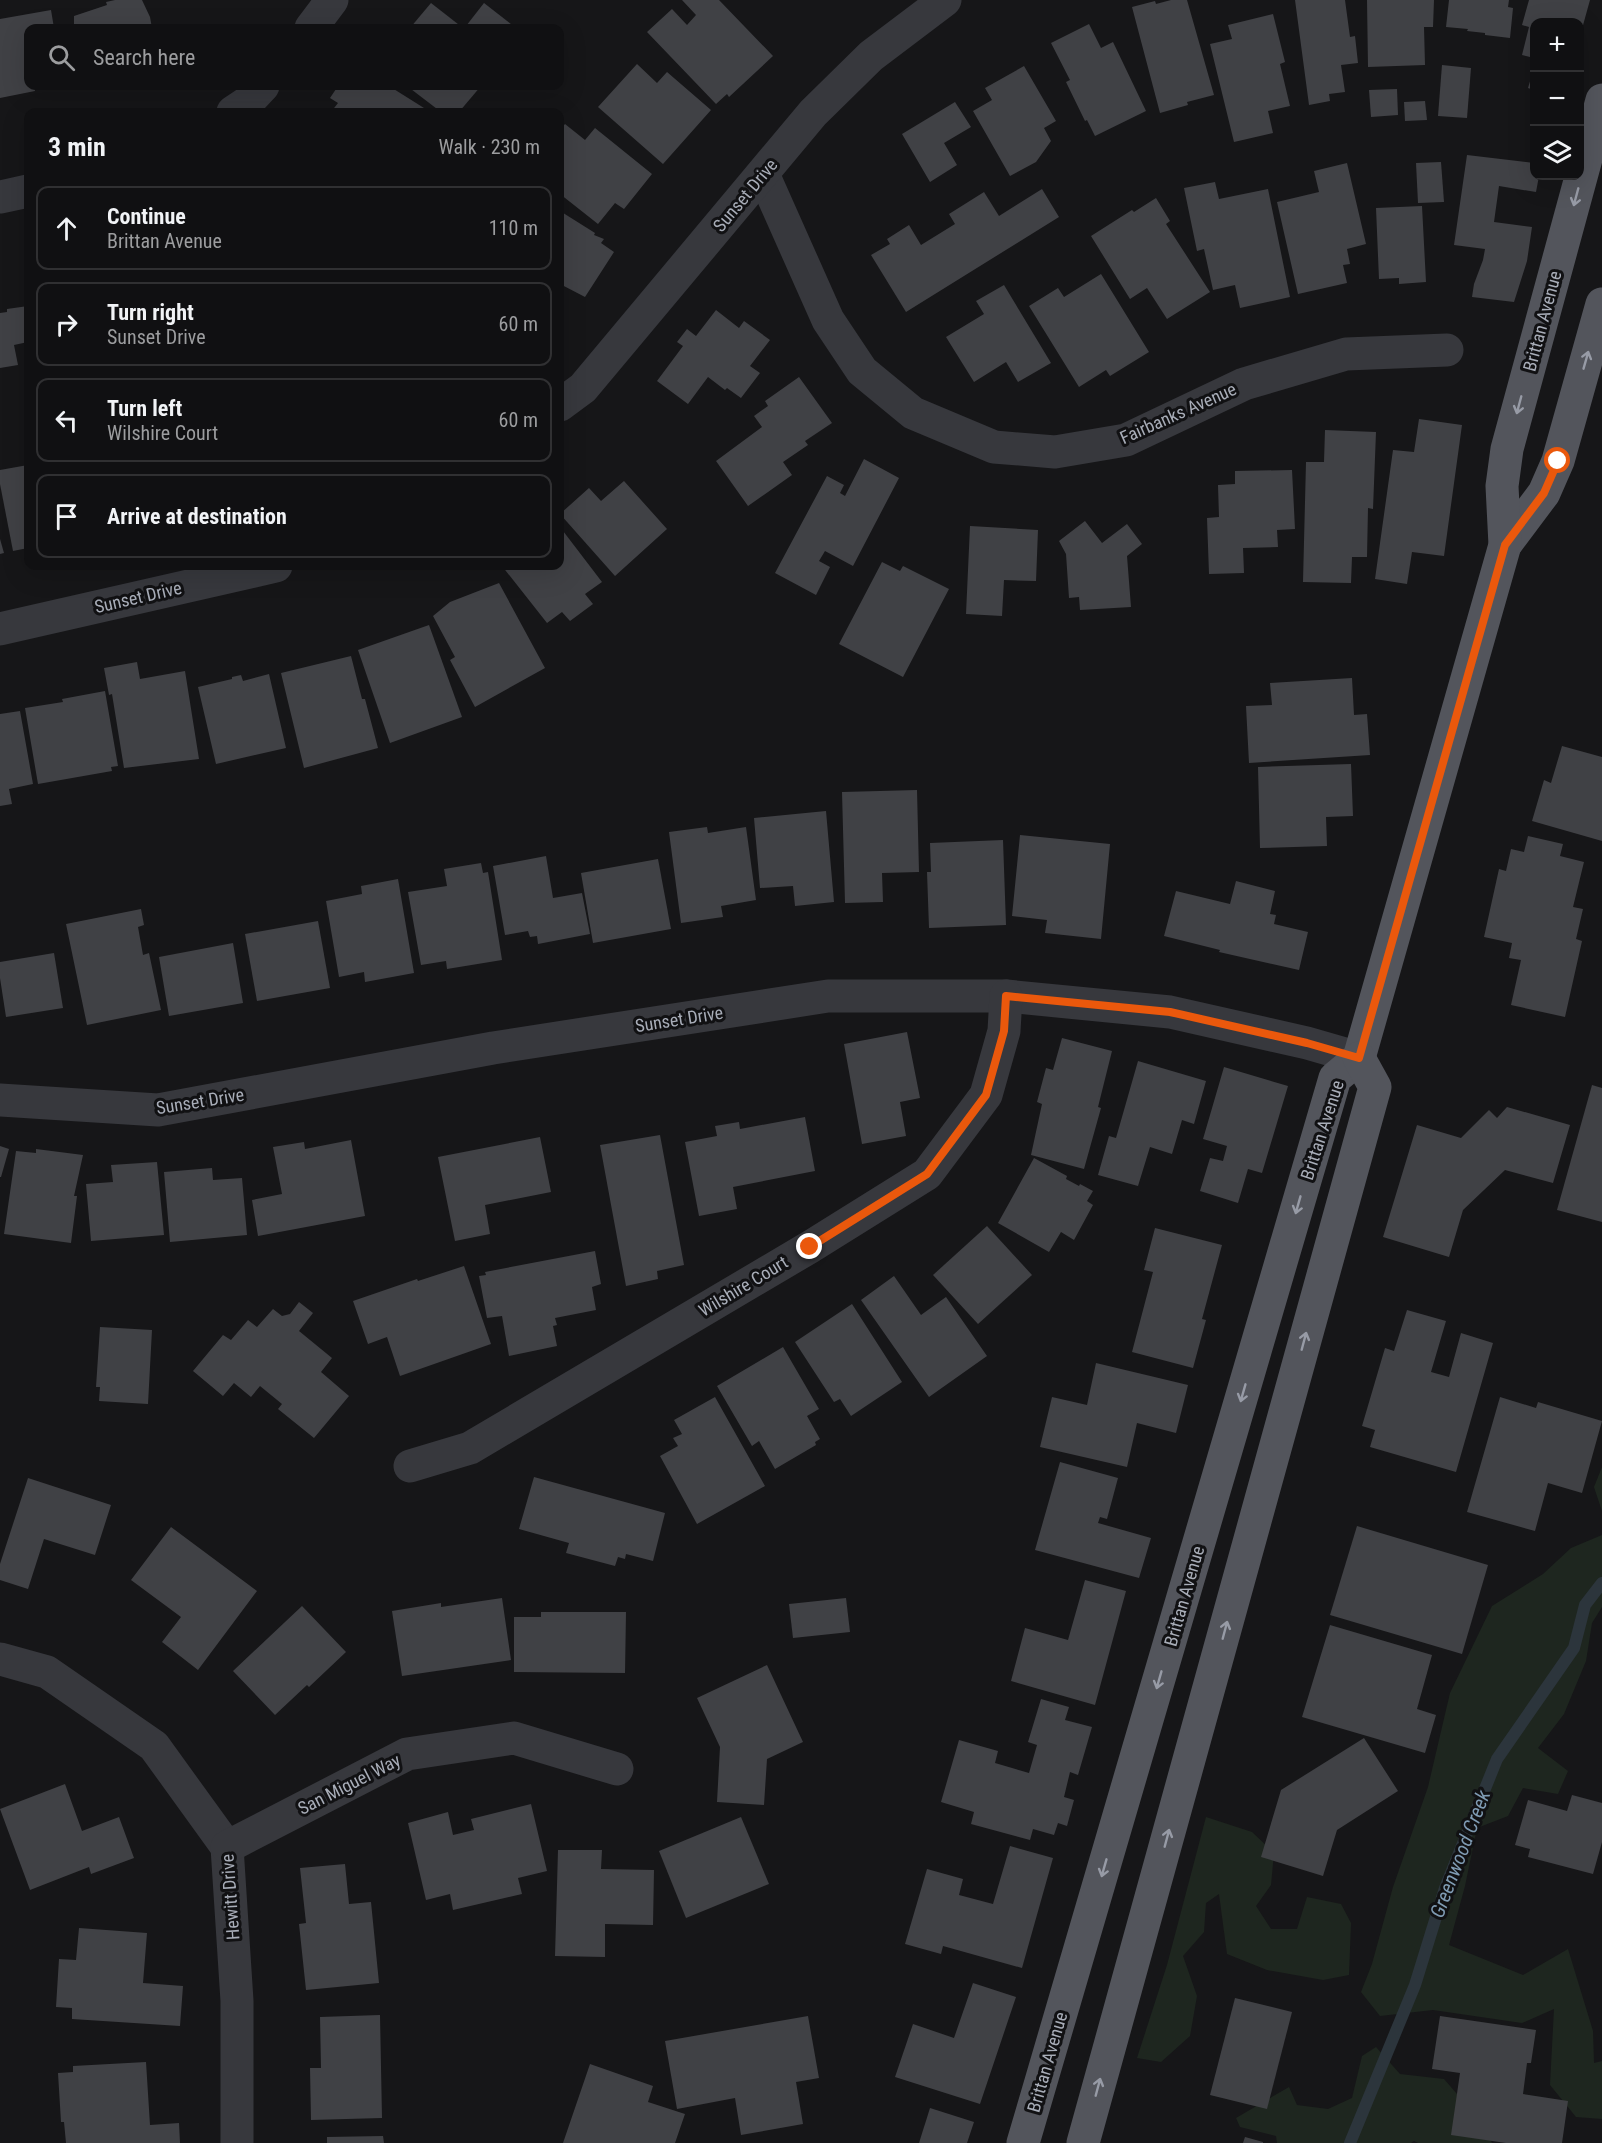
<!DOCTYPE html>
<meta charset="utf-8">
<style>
:root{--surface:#101012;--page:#1e1e20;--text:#f1f3f6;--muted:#9c9d9f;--line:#303032}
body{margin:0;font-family:"Roboto Condensed",sans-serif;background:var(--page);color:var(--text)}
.controls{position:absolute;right:18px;top:18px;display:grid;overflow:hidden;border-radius:12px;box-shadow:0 6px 24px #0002}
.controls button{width:54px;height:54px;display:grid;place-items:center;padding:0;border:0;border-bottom:2px solid var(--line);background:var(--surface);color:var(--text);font:30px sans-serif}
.stop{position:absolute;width:18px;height:18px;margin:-14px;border:4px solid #ea580c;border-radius:50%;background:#fff}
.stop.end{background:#ea580c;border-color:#fff;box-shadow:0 2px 6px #0008}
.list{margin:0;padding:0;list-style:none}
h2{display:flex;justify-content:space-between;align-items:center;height:78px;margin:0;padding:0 24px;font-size:26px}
h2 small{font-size:20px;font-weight:400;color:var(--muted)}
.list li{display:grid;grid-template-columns:39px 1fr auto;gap:18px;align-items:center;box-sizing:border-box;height:84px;margin:0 12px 12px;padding:0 12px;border:2px solid var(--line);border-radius:12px}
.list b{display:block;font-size:22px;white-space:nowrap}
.list p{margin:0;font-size:20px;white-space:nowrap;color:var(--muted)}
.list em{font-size:20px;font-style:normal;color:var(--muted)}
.icon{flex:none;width:33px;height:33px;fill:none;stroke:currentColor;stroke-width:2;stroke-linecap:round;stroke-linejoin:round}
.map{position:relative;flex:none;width:1602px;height:2143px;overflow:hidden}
.search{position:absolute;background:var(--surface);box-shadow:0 6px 24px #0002;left:24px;top:24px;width:540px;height:66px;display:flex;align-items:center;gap:15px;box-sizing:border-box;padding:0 21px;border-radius:12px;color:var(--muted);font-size:22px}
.panel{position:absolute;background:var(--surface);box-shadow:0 6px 24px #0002;left:24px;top:108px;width:540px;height:462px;border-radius:12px}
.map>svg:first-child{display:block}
.green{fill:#1e261f}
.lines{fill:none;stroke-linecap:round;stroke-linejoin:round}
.stream{stroke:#2c353c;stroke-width:12}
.building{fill:#404145}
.minor{stroke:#37383d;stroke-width:33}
.major{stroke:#53555c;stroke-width:33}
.oneway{stroke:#979ba6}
.route{stroke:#ea580c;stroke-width:8}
.labels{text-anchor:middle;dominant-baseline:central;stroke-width:6;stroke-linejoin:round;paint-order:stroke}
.street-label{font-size:18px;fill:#a8adb8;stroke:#111113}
.water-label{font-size:20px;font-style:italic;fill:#7f9bb3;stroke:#111113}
</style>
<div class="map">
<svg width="1602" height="2143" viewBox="0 0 1602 2143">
<rect width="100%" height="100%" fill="#161618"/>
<g class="green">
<polygon points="1602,1467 1602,1511 1594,1487"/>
<polygon points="1602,1535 1602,1607 1592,1623 1586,1661 1564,1714 1538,1748 1568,1771 1558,1794 1523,1788 1508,1816 1477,1828 1465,1886 1449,1945 1523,1975 1568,1949 1593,2031 1594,2063 1602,2061 1602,2119 1576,2117 1550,2085 1554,2009 1522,2023 1433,2010 1380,2016 1361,1992 1372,1964 1393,1887 1428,1787 1450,1693 1492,1606 1543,1574 1571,1548"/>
<polygon points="1206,1817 1252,1832 1274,1853 1271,1885 1256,1906 1271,1929 1297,1929 1307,1897 1341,1904 1351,1923 1349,1975 1323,1980 1267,1970 1227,1954 1219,1894 1206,1903 1204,1932 1183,1956 1197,1996 1190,2036 1161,2062 1137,2058 1167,1965"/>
<polygon points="1376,2047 1400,2074 1444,2079 1483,2124 1492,2143 1418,2143 1414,2141 1411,2143 1277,2143 1276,2136 1240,2127 1236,2118 1289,2087 1297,2105 1328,2109 1352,2098 1362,2056"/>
</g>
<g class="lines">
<polyline class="stream" points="1350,2143 1415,1985 1445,1888 1497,1759 1574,1648 1585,1605 1602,1583"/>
</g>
<g class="building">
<polygon points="115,0 142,0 150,17 152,28 74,28 74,16 107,5 106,2"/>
<polygon points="682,0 719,0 773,56 729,97 727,94 716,104 647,32 672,9 687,25 696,15"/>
<polygon points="1171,0 1187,0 1214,95 1187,102 1188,105 1160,113 1132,7 1155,1 1156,4"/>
<polygon points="1295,0 1345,0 1350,37 1355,36 1358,63 1341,65 1345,92 1329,94 1330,101 1309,105"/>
<polygon points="1367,0 1434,0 1433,27 1424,27 1425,65 1368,67"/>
<polygon points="1449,0 1509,0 1508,7 1513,8 1510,38 1485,35 1485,33 1467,31 1468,29 1446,27"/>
<polygon points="1529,0 1590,0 1580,36 1580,22 1534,22 1534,58 1522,55 1529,27 1522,25"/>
<polygon points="431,3 463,28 410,28"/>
<polygon points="484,3 516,28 469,28 466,26"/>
<polygon points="51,10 54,28 28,28 28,86 34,86 35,91 0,98 0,19"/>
<polygon points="1273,14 1285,62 1280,64 1290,106 1268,111 1273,133 1234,142 1210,44 1232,39 1228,25"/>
<polygon points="1089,24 1101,48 1113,42 1146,111 1095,136 1087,120 1085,121 1066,82 1070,80 1051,43"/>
<polygon points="637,64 657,83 667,72 711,110 663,164 598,107"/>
<polygon points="1442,65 1471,68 1467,118 1438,116"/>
<polygon points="1024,66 1056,121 1044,128 1051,141 1036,162 1010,176 973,111 992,100 985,88"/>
<polygon points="1534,68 1534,90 1528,88"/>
<polygon points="338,86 357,87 358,86 389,86 424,108 423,110 426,112 331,112 338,103 330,98"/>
<polygon points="407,86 481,86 459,112 441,112"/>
<polygon points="1397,89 1398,115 1371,117 1369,90"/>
<polygon points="1425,101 1427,120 1405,121 1404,102"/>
<polygon points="955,102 971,127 944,143 957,165 930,182 902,134"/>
<polygon points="565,124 585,140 595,128 652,174 624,209 615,203 598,224 560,194 560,130"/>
<polygon points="1467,155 1534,163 1534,176 1539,176 1536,192 1499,186 1494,222 1532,227 1527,261 1514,302 1472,297 1474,284 1483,260 1485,249 1454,245"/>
<polygon points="1441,162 1444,202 1418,203 1416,163"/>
<polygon points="1347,163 1366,244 1347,249 1350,264 1343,265 1347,283 1298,294 1277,202 1319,192 1314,171"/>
<polygon points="1215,182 1219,199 1268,189 1290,297 1240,308 1235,285 1213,290 1204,249 1197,251 1184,188"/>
<polygon points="1042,189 1059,217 906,312 871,255 890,244 887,239 909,225 921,245 955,224 949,214 984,192 999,216"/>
<polygon points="1156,198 1170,221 1166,224 1210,292 1167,319 1147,288 1130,299 1091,236 1132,210 1134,212"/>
<polygon points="1422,206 1426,282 1399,284 1399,278 1379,279 1376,208"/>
<polygon points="560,211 595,233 594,235 604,239 601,243 614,252 585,297 560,284"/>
<polygon points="1101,274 1149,352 1110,376 1106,370 1079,387 1029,306 1058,288 1064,297"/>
<polygon points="1004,285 1051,363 1018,382 1006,362 974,382 946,337 984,314 976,301"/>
<polygon points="28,306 28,342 14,345 18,365 0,368 0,313 7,312 7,309"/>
<polygon points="716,310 739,328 744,321 770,340 750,366 760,373 741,398 727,388 725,390 708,377 688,404 657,381 683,346 677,342 687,329 696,336"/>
<polygon points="799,377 832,423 805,441 808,445 783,462 792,475 748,506 716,461 762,427 754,416 768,406 765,401"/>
<polygon points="1419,419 1462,425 1444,556 1412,552 1407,584 1375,579 1393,450 1414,452"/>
<polygon points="1325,430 1376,432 1373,509 1368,508 1367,557 1352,557 1351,583 1303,582 1306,462 1324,462"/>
<polygon points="864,459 899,478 853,566 825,551 819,561 830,567 816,595 775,573 827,476 844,485 840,493 845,496"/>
<polygon points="28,465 28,548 13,551 0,484 0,470"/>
<polygon points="1292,470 1295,529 1277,530 1278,547 1243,548 1244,573 1209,574 1207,518 1219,517 1218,485 1235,484 1235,471"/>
<polygon points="624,481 667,529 615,576 560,514 589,488 601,501"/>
<polygon points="1085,521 1102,543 1127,524 1142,544 1127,556 1131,607 1080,610 1079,597 1069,598 1066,554 1059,541"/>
<polygon points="970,526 1038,530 1036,581 1004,580 1002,616 966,614"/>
<polygon points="560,527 602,582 585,594 593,604 570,621 562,612 547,623 502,566 560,566"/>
<polygon points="0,539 4,553 0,554"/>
<polygon points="882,562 900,571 903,566 949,589 903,677 839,644"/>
<polygon points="499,583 545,668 475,707 450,660 455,657 433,616 450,602"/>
<polygon points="429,625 462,717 390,743 358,650"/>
<polygon points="351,656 362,699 365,699 378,748 304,768 281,673"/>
<polygon points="137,662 140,679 185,671 199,759 124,768 112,694 109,695 104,668"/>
<polygon points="269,674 286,748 216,764 198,687 232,679 232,677 241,675 243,681"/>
<polygon points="1352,678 1354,715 1367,714 1370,755 1249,763 1246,706 1272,705 1270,683"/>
<polygon points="105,691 118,766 111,767 112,771 38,784 25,708 63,702 62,699"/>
<polygon points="20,711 33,784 9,789 12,804 0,806 0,714"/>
<polygon points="1562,746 1602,757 1602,841 1532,821 1544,780 1551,783"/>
<polygon points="1351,764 1353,816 1326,817 1327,846 1260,848 1258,767"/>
<polygon points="917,790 919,872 882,873 883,902 845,903 842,792"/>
<polygon points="826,811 834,902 795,906 793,886 760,888 754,818"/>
<polygon points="707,827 708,833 746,827 756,900 721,906 723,917 681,923 669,832"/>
<polygon points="1020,835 1110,844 1101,939 1045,933 1047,920 1012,916"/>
<polygon points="1528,836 1563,844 1560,856 1584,862 1573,907 1583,909 1576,939 1582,941 1565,1017 1511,1005 1521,960 1509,958 1512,943 1484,937 1499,869 1506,871 1511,849 1524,852"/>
<polygon points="1003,840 1006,925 929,928 927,872 931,872 930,843"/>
<polygon points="546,856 553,898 582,893 590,934 538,944 537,936 530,937 528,931 505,935 493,866"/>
<polygon points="658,859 671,929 593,943 581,873"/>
<polygon points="481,863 483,873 488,872 502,960 447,969 446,961 421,965 408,892 447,886 444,869"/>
<polygon points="398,879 414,973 365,982 364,972 339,977 326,901 362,894 361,886"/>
<polygon points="1236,881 1275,891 1270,914 1276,915 1274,924 1308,932 1299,970 1219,952 1220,950 1164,936 1176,891 1230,904"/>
<polygon points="141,909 144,925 138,927 143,955 149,953 161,1010 87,1025 66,924"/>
<polygon points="318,921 330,988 257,1001 245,934"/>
<polygon points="233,943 243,1003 169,1016 159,957"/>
<polygon points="54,953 63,1008 6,1017 0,978 0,962"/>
<polygon points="907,1032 920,1098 900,1102 906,1136 862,1144 844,1044"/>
<polygon points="1062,1038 1112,1051 1098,1107 1101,1108 1084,1169 1031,1155 1042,1104 1037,1102 1046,1068 1053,1070"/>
<polygon points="1138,1061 1206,1081 1194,1124 1182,1120 1172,1154 1150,1147 1138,1186 1098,1175 1109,1136 1116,1138"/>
<polygon points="1224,1067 1288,1086 1262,1173 1248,1169 1238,1203 1200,1191 1210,1158 1223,1161 1227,1146 1203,1139"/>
<polygon points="1592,1085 1602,1088 1602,1222 1557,1210"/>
<polygon points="1507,1107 1570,1125 1553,1183 1505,1170 1463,1210 1449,1257 1383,1237 1417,1125 1461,1138 1489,1110 1497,1118"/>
<polygon points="805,1117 815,1171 733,1187 737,1209 699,1216 685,1142 717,1136 715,1126 739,1122 740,1129"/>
<polygon points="660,1135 684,1265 657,1271 658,1279 626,1286 600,1145"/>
<polygon points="540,1137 551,1192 485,1205 490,1234 455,1241 438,1157"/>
<polygon points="351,1140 365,1216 258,1236 252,1200 282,1194 273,1147 304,1142 305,1149"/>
<polygon points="0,1146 9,1149 1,1177 0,1177"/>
<polygon points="36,1149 83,1155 74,1196 77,1196 71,1243 4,1234 16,1151 36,1153"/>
<polygon points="1034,1158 1067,1176 1066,1179 1079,1186 1080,1184 1093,1191 1087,1201 1093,1205 1074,1240 1061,1232 1049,1252 998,1223"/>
<polygon points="157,1162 164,1235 91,1241 86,1184 113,1182 111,1165"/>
<polygon points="212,1168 213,1180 242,1178 247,1235 170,1242 164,1172"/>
<polygon points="987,1226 1032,1275 978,1324 933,1275"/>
<polygon points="1155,1228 1222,1245 1202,1319 1206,1320 1193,1368 1132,1352 1153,1272 1144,1270"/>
<polygon points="595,1251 601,1284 592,1287 596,1310 555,1318 557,1325 553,1326 557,1346 509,1356 502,1316 487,1318 479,1276 486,1275 485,1272"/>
<polygon points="464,1266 491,1344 400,1376 387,1337 368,1344 353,1301 417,1279 418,1281"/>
<polygon points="894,1276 921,1315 946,1297 987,1356 929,1397 861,1300"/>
<polygon points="299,1302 313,1313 299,1331 332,1358 321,1372 349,1396 314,1438 278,1409 282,1404 260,1386 251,1397 234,1383 223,1396 193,1371 223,1335 231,1340 248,1320 257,1327 273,1309 282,1316 290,1314"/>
<polygon points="852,1304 902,1382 851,1416 840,1399 834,1402 795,1342"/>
<polygon points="1407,1310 1446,1321 1431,1372 1449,1377 1461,1333 1493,1343 1456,1472 1370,1447 1375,1430 1362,1426 1385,1348 1394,1351"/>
<polygon points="100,1327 152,1330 148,1404 99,1401 100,1387 96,1387"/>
<polygon points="783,1347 819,1409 807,1416 820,1439 815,1442 816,1445 775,1469 759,1441 752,1446 717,1386"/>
<polygon points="1096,1363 1188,1385 1176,1433 1137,1423 1127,1467 1040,1447 1052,1397 1087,1405"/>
<polygon points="715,1397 765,1486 697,1524 660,1456 678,1446 673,1438 682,1434 674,1420"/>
<polygon points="1500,1397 1536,1408 1538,1402 1602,1421 1582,1493 1548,1483 1535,1531 1467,1512"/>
<polygon points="1060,1462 1118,1478 1107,1519 1100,1517 1098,1523 1151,1538 1139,1578 1035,1550"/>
<polygon points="534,1477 665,1513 653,1561 626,1554 625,1559 618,1557 615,1566 566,1553 569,1543 519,1529"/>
<polygon points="28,1478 111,1505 95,1555 44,1539 28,1589 0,1580 0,1564"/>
<polygon points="1357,1526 1488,1565 1462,1654 1330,1615"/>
<polygon points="171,1527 257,1591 198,1670 162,1642 181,1617 131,1580"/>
<polygon points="1085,1580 1126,1591 1095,1705 1011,1681 1025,1628 1068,1640"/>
<polygon points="502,1598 511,1660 402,1676 392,1611 441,1603 441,1607"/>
<polygon points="846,1598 850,1632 793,1638 789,1604"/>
<polygon points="302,1606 346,1652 309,1687 307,1685 275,1715 233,1671"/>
<polygon points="541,1612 626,1612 625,1673 514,1672 514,1617 541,1617"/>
<polygon points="1330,1625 1432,1655 1417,1709 1436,1715 1425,1753 1302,1717"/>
<polygon points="767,1665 803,1742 767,1759 764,1805 717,1802 720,1747 697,1698"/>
<polygon points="1041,1699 1069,1707 1065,1720 1092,1727 1078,1775 1070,1772 1064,1797 1074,1800 1067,1826 1058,1823 1054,1835 1033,1829 1030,1840 971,1824 974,1812 941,1802 959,1740 998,1751 995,1763 1029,1773 1037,1745 1028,1742"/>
<polygon points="1364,1738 1398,1791 1337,1830 1323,1876 1261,1857 1281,1790"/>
<polygon points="65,1784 82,1831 119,1817 134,1858 91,1874 89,1867 30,1890 0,1809"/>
<polygon points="1572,1795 1602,1803 1602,1842 1593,1874 1528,1857 1530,1849 1515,1845 1528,1800 1567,1811"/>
<polygon points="531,1804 547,1871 518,1878 522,1894 453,1910 450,1894 426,1900 408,1823 448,1812 453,1835 474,1830 471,1819"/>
<polygon points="741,1817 769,1884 686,1918 659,1851"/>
<polygon points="1010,1846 1053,1858 1022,1968 943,1946 941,1954 905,1944 927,1869 963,1879 959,1895 993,1904"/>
<polygon points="558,1850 602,1850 601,1869 654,1870 653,1925 605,1924 605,1957 555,1956"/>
<polygon points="345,1864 349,1904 371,1902 379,1983 306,1990 299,1924 306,1923 300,1868"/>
<polygon points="79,1928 147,1933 143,1983 183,1986 180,2026 72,2019 72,2008 56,2007 59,1959 76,1960"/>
<polygon points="973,1983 1016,1997 980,2104 895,2077 913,2024 954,2038"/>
<polygon points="1235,1998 1292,2012 1267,2109 1210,2095"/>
<polygon points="380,2015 382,2118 311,2120 310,2068 321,2068 320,2017"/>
<polygon points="808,2016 819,2078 796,2082 803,2124 741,2135 735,2098 677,2109 665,2041"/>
<polygon points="1440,2016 1536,2030 1531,2063 1527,2063 1523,2094 1568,2101 1562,2143 1506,2143 1451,2135 1460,2073 1432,2069"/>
<polygon points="146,2062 150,2125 179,2123 180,2143 66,2143 64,2122 61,2122 58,2073 73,2072 73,2066"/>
<polygon points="590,2064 653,2086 648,2102 685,2114 675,2143 563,2143"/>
<polygon points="930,2108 974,2122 967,2143 919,2143"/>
<polygon points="383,2136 384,2143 327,2143 327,2137"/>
<polygon points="1245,2137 1263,2142 1263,2143 1243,2143"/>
</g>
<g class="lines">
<g class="minor">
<polyline points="311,28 332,0"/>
<polyline points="233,112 248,102 263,86"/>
<polyline points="763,174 828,320 862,371 913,413 994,447 1055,452 1126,440 1244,384 1346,354 1447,350"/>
<polyline points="0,197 28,191"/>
<polyline points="560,405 583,388 813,113 871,56 945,0"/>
<polyline points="0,629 276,566"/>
<polyline points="0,1100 158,1110 493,1048 828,996 1006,996 1170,1012 1307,1043 1359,1058"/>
<polyline points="410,1466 470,1448 810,1247 927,1174 986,1095 1004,1031 1006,996"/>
<polyline points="0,1659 47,1672 154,1746 227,1847 237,2001 237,2143"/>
<polyline points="227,1847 407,1754 514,1738 617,1769"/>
</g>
<g class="major">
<polyline points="1505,545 1544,493 1558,461 1602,304"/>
<polyline points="1023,2143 1335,1078 1359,1058 1505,545 1502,486 1507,449 1602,100"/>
<polyline points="1083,2143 1375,1087 1359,1058"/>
</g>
</g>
<defs><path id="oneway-shaft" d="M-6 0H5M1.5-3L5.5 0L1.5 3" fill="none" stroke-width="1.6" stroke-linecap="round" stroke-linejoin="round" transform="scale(1.5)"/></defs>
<g class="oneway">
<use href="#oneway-shaft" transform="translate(1576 197) rotate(105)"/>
<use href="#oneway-shaft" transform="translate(1586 360) rotate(-74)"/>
<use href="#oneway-shaft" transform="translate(1519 405) rotate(105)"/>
<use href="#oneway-shaft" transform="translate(1298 1205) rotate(106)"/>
<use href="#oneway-shaft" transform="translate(1304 1341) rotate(-75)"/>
<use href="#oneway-shaft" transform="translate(1243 1393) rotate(106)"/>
<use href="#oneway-shaft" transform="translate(1225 1630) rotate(-75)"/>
<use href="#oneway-shaft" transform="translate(1159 1680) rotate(106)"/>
<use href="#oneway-shaft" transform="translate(1167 1838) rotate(-75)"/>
<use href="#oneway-shaft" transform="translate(1104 1868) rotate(106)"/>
<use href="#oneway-shaft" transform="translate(1098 2087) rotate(-75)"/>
</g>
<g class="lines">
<polyline class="route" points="810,1247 927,1174 986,1095 1004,1031 1006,996 1170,1012 1307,1043 1359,1058 1505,545 1544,493 1558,461"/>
</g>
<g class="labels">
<g class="street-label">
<text transform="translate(745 195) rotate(-50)">Sunset Drive</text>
<text transform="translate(1542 321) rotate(-75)">Brittan Avenue</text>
<text transform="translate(1178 413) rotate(-24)">Fairbanks Avenue</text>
<text transform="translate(138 597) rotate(-13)">Sunset Drive</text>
<text transform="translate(679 1019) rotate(-9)">Sunset Drive</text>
<text transform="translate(200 1101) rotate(-9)">Sunset Drive</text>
<text transform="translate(1322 1130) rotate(-72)">Brittan Avenue</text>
<text transform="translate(743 1286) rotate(-31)">Wilshire Court</text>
<text transform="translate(1184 1596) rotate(-74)">Brittan Avenue</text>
<text transform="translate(349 1784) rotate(-27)">San Miguel Way</text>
<text transform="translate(230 1897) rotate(-94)">Hewitt Drive</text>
<text transform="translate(1047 2062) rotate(-74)">Brittan Avenue</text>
</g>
<g class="water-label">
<text transform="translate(1460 1854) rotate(-69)">Greenwood Creek</text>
</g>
</g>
</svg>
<div class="controls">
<button>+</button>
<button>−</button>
<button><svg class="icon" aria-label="layers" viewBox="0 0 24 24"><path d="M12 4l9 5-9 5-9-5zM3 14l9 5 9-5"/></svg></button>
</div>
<div class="stop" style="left:1558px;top:461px"></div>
<div class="stop end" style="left:810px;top:1247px"></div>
<div class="search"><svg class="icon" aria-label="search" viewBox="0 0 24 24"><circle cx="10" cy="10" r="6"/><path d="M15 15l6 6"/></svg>Search here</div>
<section class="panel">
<h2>3 min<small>Walk · 230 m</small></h2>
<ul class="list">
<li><svg class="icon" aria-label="ahead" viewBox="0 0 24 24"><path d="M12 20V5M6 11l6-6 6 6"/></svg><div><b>Continue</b><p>Brittan Avenue</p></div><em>110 m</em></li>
<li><svg class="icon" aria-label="right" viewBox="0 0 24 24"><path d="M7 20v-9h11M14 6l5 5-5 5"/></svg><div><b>Turn right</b><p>Sunset Drive</p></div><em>60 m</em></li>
<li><svg class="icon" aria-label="left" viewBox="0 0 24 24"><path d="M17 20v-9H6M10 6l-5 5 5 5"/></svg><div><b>Turn left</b><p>Wilshire Court</p></div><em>60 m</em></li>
<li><svg class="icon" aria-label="arrive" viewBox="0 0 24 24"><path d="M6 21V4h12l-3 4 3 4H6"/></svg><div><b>Arrive at destination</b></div></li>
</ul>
</section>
</div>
